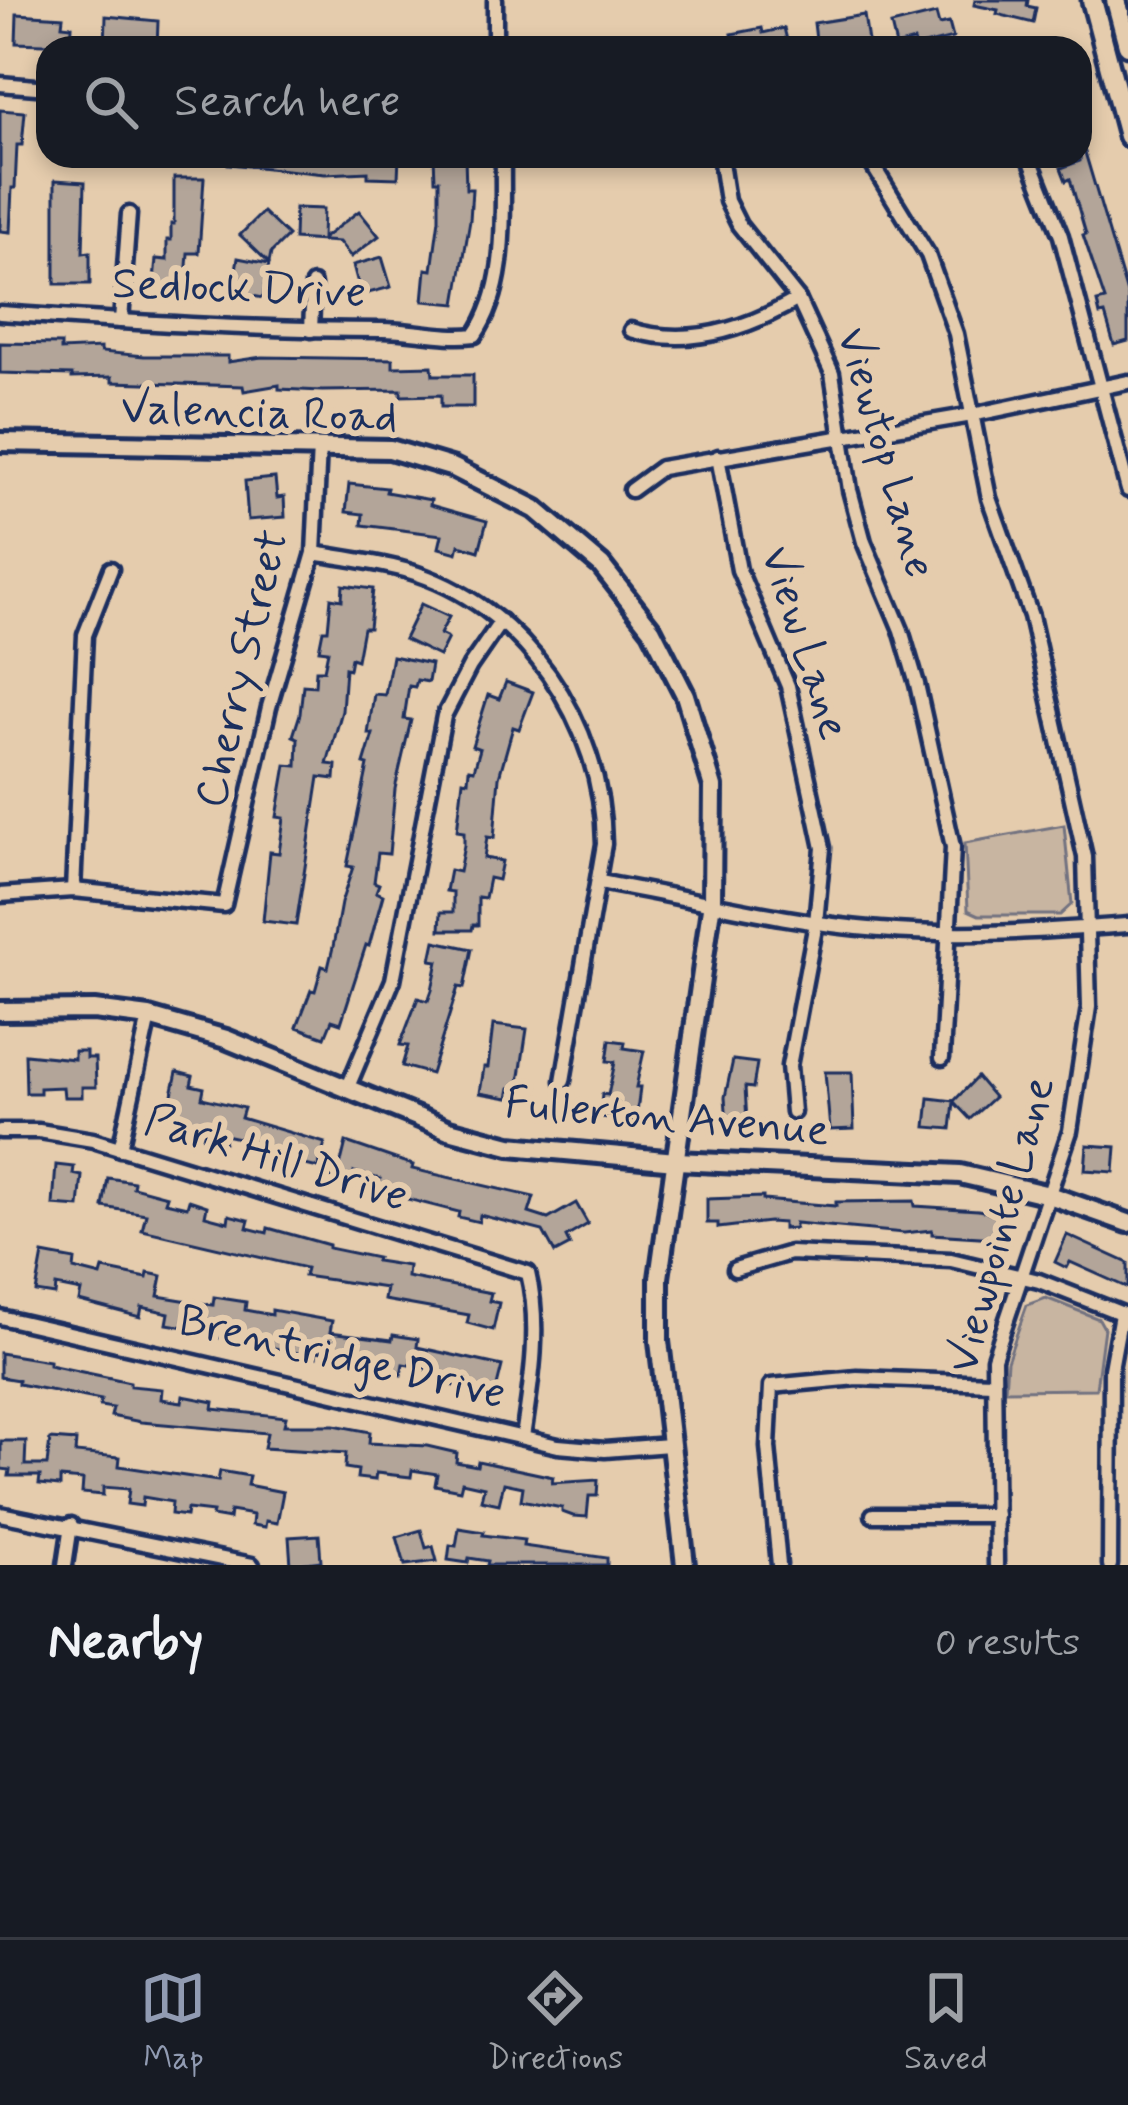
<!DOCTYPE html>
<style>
:root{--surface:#171b24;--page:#20242c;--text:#f1f3f6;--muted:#9ea1a6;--line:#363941;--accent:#919bb2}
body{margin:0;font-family:Mynerve,sans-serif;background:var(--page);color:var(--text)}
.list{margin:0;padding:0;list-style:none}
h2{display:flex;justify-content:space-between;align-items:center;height:156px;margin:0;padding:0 48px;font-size:51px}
h2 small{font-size:39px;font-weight:400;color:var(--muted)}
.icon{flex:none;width:66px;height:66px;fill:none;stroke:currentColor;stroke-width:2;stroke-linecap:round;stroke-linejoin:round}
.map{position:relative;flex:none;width:1128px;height:1565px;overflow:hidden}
.search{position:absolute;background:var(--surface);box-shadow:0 6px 18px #0003;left:36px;right:36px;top:36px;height:132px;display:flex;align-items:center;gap:30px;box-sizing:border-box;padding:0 42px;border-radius:36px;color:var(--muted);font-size:45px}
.sheet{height:372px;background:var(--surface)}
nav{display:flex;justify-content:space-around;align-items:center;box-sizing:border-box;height:168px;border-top:3px solid var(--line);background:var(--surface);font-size:33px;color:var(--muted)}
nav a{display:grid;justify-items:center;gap:6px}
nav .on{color:var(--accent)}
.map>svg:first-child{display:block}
.green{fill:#c8b5a1;stroke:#727280;stroke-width:3}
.building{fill:#b3a599;stroke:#1b2f5e;stroke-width:3}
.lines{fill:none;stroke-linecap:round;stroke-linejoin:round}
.street-casing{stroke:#1b2f5e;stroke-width:21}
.secondary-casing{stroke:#1b2f5e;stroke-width:26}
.primary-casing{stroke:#1b2f5e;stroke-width:27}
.street{stroke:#e5ccad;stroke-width:12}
.secondary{stroke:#e5ccad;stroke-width:16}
.primary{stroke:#e5ccad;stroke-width:18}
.labels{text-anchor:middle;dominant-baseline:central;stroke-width:12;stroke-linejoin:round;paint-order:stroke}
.street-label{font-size:45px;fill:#1b2f5e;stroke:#e5ccad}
</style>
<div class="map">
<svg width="1128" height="1565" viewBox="0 0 1128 1565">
<rect width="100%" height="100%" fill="#e5ccad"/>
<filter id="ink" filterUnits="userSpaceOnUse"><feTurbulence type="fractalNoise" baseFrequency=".00833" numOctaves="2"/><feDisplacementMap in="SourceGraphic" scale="24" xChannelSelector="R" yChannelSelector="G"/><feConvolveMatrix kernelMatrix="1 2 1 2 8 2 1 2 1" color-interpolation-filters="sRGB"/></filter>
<g filter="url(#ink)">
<g class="green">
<polygon points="1064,825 1072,904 1060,915 979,915 968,910 965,843"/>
<polygon points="1046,1298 1099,1319 1104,1328 1096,1389 1005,1390 1007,1361 1027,1305"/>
</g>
<g class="building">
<polygon points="975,0 1028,0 1027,6 1036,8 1033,23 997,14 998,10 974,5"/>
<polygon points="17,14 63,17 62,25 72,26 71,45 16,43"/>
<polygon points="936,14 939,25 949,23 953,38 916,47 914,41 896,46 891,25"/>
<polygon points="864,15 869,48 817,48 814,23"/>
<polygon points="106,16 158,21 157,48 105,48"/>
<polygon points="762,28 763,33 784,28 789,48 735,48 732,34"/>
<polygon points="0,110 25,112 22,145 17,145 15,188 12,188 10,232 0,231"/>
<polygon points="1081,139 1128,297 1128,341 1114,345 1105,314 1100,315 1097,302 1105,300 1083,235 1086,234 1070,179 1066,181 1061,168 1080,161"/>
<polygon points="229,156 399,156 398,178 368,177 368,172 325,174 228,164"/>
<polygon points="434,156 465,156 466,189 472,189 470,220 456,304 423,301 426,269 432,270 439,219 439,180 435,180"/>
<polygon points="174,178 204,178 199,253 188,253 185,293 153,291 156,259 167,260 167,240 171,240 171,224 174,224"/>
<polygon points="55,180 85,182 83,253 90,252 90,284 55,284"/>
<polygon points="295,208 323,209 322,239 359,211 379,236 351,257 339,242 294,239"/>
<polygon points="263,212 288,236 271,253 269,263 240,235"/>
<polygon points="382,257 391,287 361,295 353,265"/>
<polygon points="238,258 269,264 263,298 232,292"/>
<polygon points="0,343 61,344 61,350 101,348 101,352 144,356 228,356 228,362 262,357 393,359 393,367 432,366 433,375 473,375 473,407 441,407 441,395 401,396 401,390 322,391 279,389 279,385 244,391 243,386 112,382 112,377 72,378 72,375 0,373"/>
<polygon points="275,478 277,498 284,497 285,517 248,520 245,481"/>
<polygon points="349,484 387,488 386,492 431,500 430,505 487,521 479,551 459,545 457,553 439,548 442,535 362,525 363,514 346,512"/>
<polygon points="343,585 373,589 369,628 363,628 357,660 351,658 349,669 345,668 342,711 327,764 336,765 335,779 319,777 296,925 263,921 270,852 279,853 284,818 277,817 286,765 297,766 298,738 293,736 300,714 303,685 315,686 316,670 324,670 328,651 319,650 323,630 328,630 331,598 342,600"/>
<polygon points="421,604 449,617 440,634 448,638 439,656 404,639"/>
<polygon points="392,656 431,664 428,682 417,680 415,687 409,686 404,719 411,720 395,789 389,854 378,853 374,882 379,884 376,892 383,895 369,946 366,945 341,1023 332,1020 325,1037 297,1027 311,990 315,991 322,966 328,968 333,947 341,903 353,867 347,866 368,765 364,764 373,734 368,734 374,694 385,695"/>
<polygon points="506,682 533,692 519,729 513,727 499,777 494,838 487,837 484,858 502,861 498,880 489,878 485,898 478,897 478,925 473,925 472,930 440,930 441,912 453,912 453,892 446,891 450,870 459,872 464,845 464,832 457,831 463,780 468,781 469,769 474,770 480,749 472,746 488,695 499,699"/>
<polygon points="435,941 472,949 464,988 458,987 431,1074 402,1066 408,1046 400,1045 418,998 428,1001 432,990 438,961 431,960"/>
<polygon points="493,1025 527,1029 518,1089 510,1088 508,1098 480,1093 484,1067 488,1067"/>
<polygon points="610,1040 625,1042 624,1048 644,1051 636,1087 640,1087 636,1121 600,1117 602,1094 608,1095 615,1062 607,1061"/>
<polygon points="74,1051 86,1051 86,1058 95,1058 96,1087 82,1087 82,1097 64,1097 63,1087 40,1088 40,1093 26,1093 25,1054 74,1059"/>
<polygon points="733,1060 757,1063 753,1088 745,1087 747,1122 727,1123 725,1097"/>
<polygon points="177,1072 193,1076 191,1085 204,1088 202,1098 244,1108 241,1118 325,1143 318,1168 245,1151 248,1140 225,1135 224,1142 203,1137 206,1127 175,1121 177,1110 169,1108"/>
<polygon points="825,1072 852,1072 854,1129 830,1130"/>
<polygon points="977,1077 994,1097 970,1119 954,1102 951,1129 926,1127 929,1098 954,1101"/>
<polygon points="346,1142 413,1165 412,1169 534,1197 529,1213 548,1219 576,1203 588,1224 566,1237 570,1245 555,1253 543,1231 480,1215 479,1222 458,1217 459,1212 376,1191 380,1179 354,1172 351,1183 331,1178 335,1164 340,1166"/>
<polygon points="1087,1145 1116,1147 1114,1172 1085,1170"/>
<polygon points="56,1165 74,1167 73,1174 82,1176 79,1207 53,1205"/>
<polygon points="108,1178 134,1182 133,1187 167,1196 165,1202 187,1207 189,1200 207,1206 205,1216 228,1222 229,1215 249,1220 247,1228 267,1233 268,1228 329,1245 329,1248 377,1258 376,1261 408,1266 407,1277 491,1293 489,1301 499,1303 493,1330 467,1323 469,1315 384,1300 386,1288 304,1276 306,1268 142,1230 146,1214 103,1207"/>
<polygon points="763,1197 763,1200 836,1206 836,1202 914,1201 915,1206 978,1210 1012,1217 1008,1246 994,1244 995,1238 932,1234 932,1230 904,1233 795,1223 795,1228 783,1229 783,1223 769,1222 718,1228 718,1223 707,1223 707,1199"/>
<polygon points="1067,1235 1128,1263 1128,1288 1070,1262 1067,1268 1055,1262"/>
<polygon points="43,1254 75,1260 74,1269 101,1276 103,1269 147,1278 148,1273 162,1276 158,1296 213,1305 214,1297 246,1302 245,1310 272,1315 272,1310 332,1321 330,1332 392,1340 393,1335 418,1339 417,1347 502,1366 495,1394 425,1380 427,1368 403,1364 401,1375 381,1371 381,1367 338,1360 339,1354 316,1351 316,1357 251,1343 253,1333 228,1329 227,1339 209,1336 209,1331 167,1324 169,1313 142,1307 140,1317 79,1301 81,1291 56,1286 55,1295 36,1292"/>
<polygon points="0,1353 49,1361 49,1365 130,1382 130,1386 162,1389 161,1399 182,1402 183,1396 214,1402 213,1409 286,1417 284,1425 334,1425 370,1432 369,1443 427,1446 457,1453 456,1462 477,1466 478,1461 553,1477 552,1483 598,1480 597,1496 589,1496 587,1517 573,1516 562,1512 562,1508 521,1500 523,1487 504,1483 499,1504 481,1500 484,1487 462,1482 460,1490 435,1485 437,1474 412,1470 411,1477 376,1473 375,1480 357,1478 358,1470 345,1468 346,1453 264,1448 267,1433 141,1422 111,1416 113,1408 100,1406 101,1400 18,1384 18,1380 0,1377"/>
<polygon points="50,1439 76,1441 75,1453 120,1457 119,1466 218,1481 220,1471 249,1476 247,1485 283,1492 277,1523 266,1521 265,1527 252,1525 253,1515 230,1511 229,1519 212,1516 213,1512 187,1509 186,1516 171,1514 172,1502 143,1497 142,1506 127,1504 129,1489 103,1487 103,1495 82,1493 83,1480 60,1478 60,1486 39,1484 40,1476 9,1476 10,1470 1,1469 1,1441 26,1441 25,1465 47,1465"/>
<polygon points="459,1528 484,1532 483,1535 524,1540 523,1546 607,1558 607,1565 487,1565 488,1561 469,1558 468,1563 448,1560 450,1545 456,1546"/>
<polygon points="421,1530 426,1548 433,1546 437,1561 405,1565 397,1537"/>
<polygon points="319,1535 321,1561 291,1565 289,1537"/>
</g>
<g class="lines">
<g class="street-casing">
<g id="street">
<polyline points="495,0 495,48"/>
<polyline points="0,84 48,88"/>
<polyline points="720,156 727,201 739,225 798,299 832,373 850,490 864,542 901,630 917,684 953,847 942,1058"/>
<polyline points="867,156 928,255 956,334 989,498 1031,616 1085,857 1089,1007 1070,1131 994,1358 996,1565"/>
<polyline points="1029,156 1061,236 1128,490"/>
<path d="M0,313c127,9 255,17 382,17 32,0 62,9 93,5 34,-49 27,-121 28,-179"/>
<polyline points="121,321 129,214"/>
<polyline points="311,330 313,284"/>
<path d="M631,330c58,18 116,-1 167,-31"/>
<polyline points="718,457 739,570 788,686 823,848 816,923 789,1066 793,1112"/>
<polyline points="631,490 661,468 972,415 1128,382"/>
<path d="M314,553c30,5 62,9 91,17 120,34 198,154 199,274l-41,237"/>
<path d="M599,882c91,16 189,41 281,48 83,7 165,1 248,-5"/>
<polyline points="73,890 85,635 111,569"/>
<polyline points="0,895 73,890 224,905 269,707 314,553 319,447"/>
<polyline points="348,1087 393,980 444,716 470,666 501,621"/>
<path d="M0,1131h39l54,9 435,133c13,52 3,112 -5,164"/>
<polyline points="120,1149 149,1017"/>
<polyline points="735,1269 790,1253 951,1260 1039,1281 1128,1316"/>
<polyline points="0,1317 558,1446 605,1450 669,1445"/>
<polyline points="0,1514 252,1565"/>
<polyline points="873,1515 996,1515"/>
<polyline points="65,1565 71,1525"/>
<polyline points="779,1565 768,1447 771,1386 857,1378 992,1383"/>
<polyline points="1110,1565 1111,1369 1121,1314"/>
</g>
</g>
<g class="secondary-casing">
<g id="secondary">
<polyline points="0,442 390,449 454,468 535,509 601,565 652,630 685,695 713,787 712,901 659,1278 659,1341 685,1565"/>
<polyline points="0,1011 94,1010 149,1017 226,1039 449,1130 510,1146 676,1161 960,1174 1049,1195 1128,1223"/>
</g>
</g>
<g class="primary-casing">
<g id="primary">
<polyline points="1092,0 1128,136"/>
<polyline points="1116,0 1128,45"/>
</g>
</g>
<use href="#street" class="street"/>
<use href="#secondary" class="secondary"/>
<use href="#primary" class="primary"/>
</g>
</g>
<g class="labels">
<g class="street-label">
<text transform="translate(239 289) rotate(2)">Sedlock Drive</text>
<text transform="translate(259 414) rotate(2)">Valencia Road</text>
<text transform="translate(885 453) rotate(74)">Viewtop Lane</text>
<text transform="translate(804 643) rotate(72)">View Lane</text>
<text transform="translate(243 669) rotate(-77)">Cherry Street</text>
<text transform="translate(667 1118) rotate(5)">Fullerton Avenue</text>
<text transform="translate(276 1159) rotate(17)">Park Hill Drive</text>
<text transform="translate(1002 1225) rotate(-75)">Viewpointe Lane</text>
<text transform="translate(342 1358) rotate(13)">Brentridge Drive</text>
</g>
</g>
</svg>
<div class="search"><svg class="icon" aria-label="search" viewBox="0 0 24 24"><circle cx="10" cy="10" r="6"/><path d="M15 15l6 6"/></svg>Search here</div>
</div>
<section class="sheet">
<h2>Nearby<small>0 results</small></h2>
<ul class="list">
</ul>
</section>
<nav>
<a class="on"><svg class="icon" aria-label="map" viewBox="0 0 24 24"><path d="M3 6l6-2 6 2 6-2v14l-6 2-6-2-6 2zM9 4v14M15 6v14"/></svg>Map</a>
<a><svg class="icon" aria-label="directions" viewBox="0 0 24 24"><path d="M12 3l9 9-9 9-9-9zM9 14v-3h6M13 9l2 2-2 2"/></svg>Directions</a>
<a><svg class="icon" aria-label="saved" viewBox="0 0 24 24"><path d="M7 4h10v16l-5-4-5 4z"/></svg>Saved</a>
</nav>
